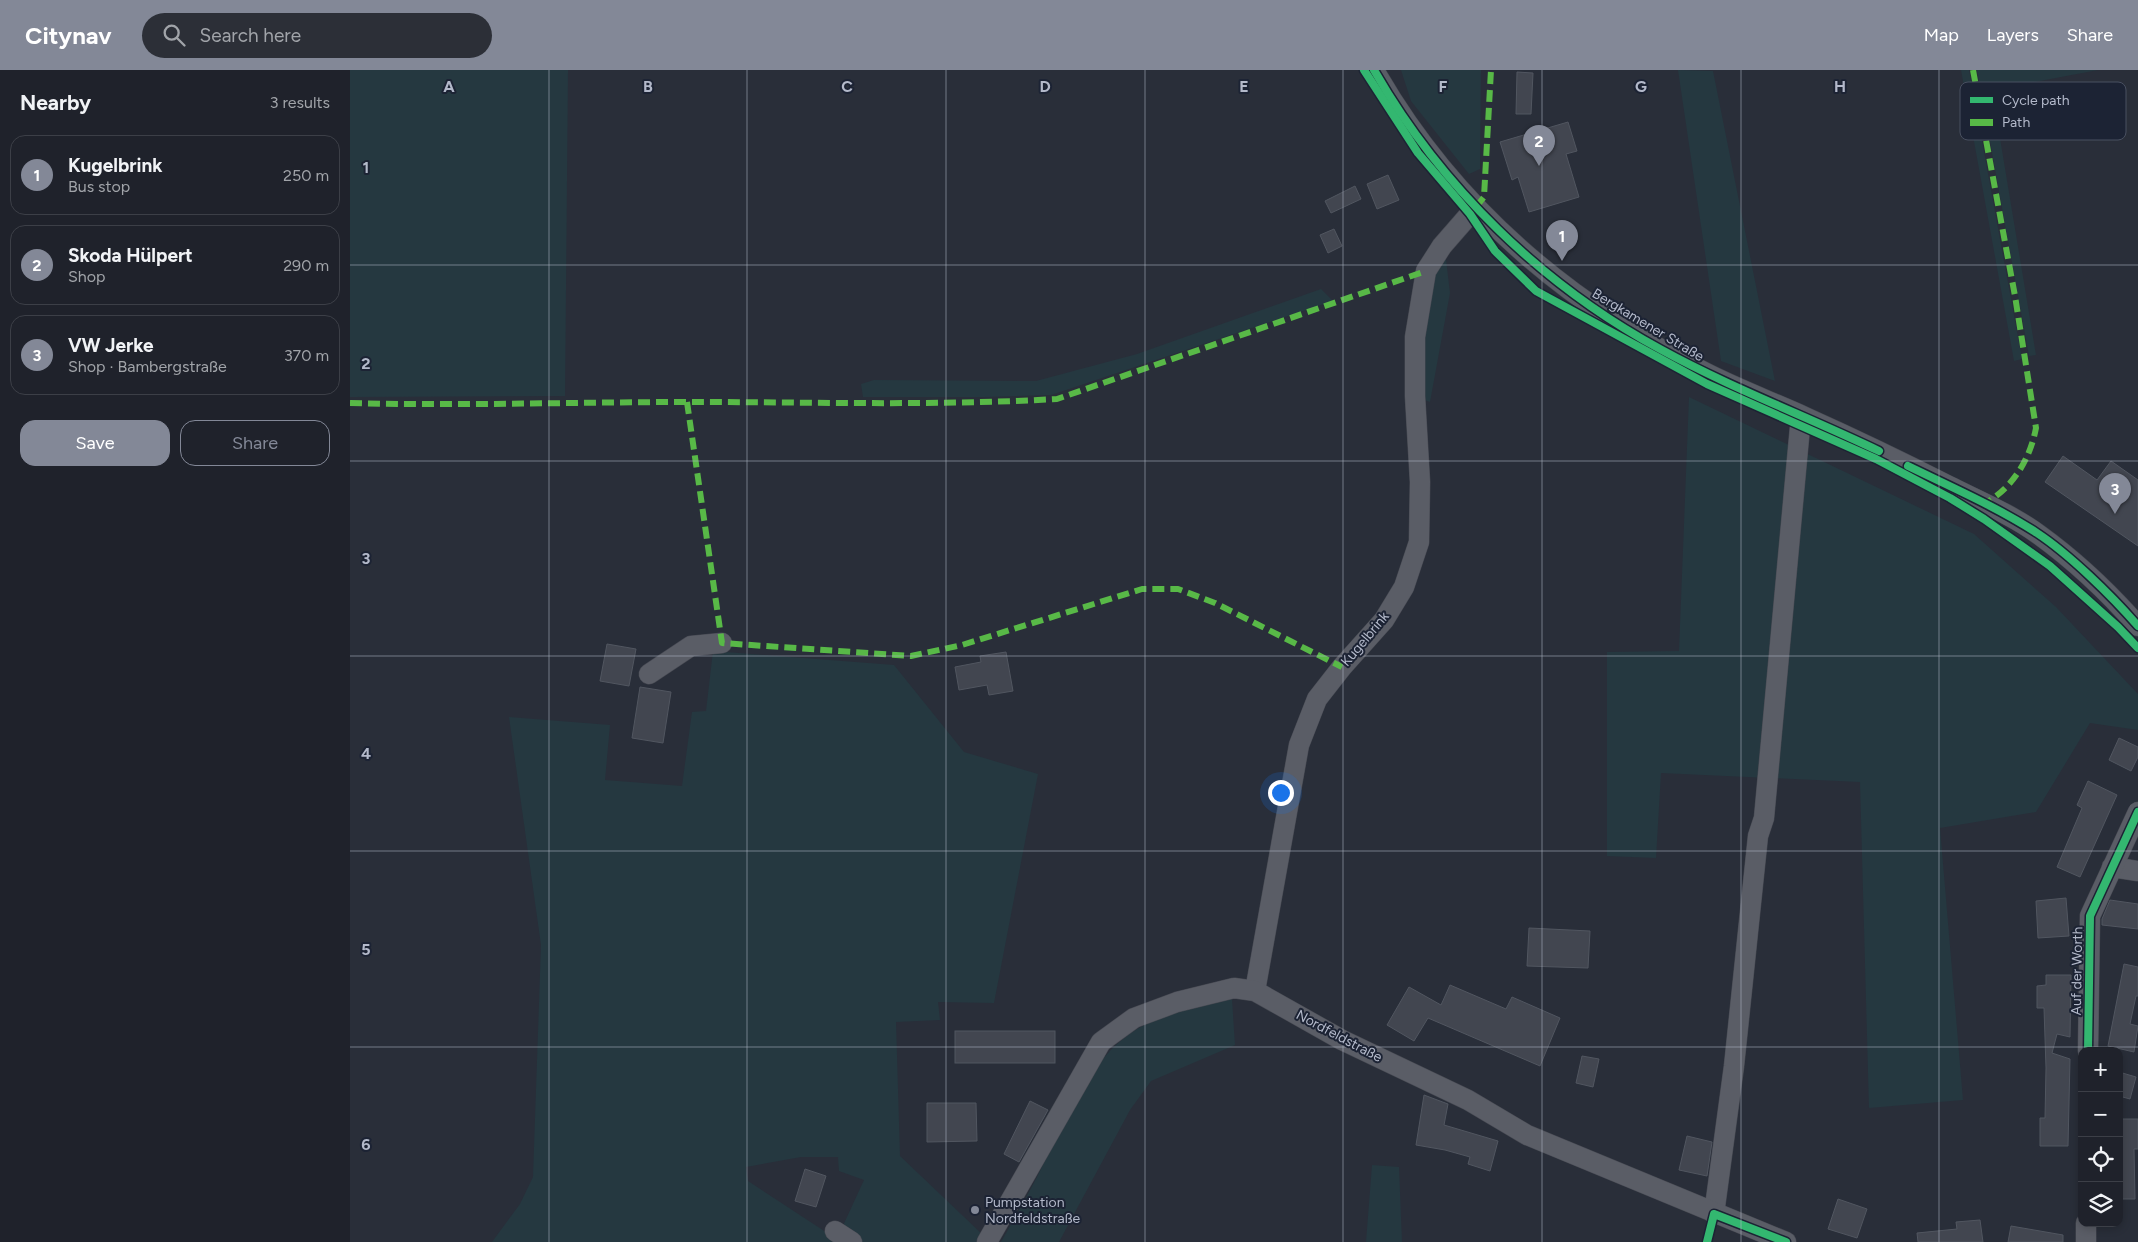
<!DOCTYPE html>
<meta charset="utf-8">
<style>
:root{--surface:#1f222b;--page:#2c2f37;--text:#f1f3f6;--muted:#a1a4a9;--line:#3c3f47;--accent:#838897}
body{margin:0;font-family:Figtree,sans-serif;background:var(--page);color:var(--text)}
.controls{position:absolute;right:15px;bottom:15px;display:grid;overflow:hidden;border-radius:10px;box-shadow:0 2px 8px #0003}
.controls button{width:45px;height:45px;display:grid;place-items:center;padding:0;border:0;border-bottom:1px solid var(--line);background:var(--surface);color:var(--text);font:25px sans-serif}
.you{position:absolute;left:930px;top:722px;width:18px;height:18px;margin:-12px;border:4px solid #fff;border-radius:50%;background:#1a73e8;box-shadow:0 0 0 8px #1a73e833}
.badge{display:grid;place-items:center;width:32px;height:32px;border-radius:50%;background:var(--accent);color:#fff;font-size:16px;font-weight:700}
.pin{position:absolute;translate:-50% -41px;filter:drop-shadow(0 1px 2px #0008)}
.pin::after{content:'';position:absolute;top:26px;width:18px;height:15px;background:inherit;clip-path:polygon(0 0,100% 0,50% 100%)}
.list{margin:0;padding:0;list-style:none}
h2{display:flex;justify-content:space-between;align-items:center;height:65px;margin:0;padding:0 20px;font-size:21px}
h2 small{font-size:16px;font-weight:400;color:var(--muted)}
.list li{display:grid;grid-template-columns:32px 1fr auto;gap:15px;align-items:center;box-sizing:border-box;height:80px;margin:0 10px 10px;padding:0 10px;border:1px solid var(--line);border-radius:15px}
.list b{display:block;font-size:19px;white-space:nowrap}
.list p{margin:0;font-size:16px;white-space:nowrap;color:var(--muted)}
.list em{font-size:16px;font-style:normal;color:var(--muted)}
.actions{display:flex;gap:10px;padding:15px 20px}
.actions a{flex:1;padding:11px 0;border:1px solid var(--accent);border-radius:15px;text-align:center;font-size:18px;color:var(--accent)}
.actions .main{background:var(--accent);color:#fff}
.icon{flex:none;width:28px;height:28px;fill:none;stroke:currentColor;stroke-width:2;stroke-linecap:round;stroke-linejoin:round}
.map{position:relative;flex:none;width:1788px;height:1172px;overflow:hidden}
header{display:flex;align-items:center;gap:30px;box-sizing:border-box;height:70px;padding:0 25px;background:var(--accent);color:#fff}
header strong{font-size:24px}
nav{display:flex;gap:28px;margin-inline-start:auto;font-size:18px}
.search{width:350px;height:45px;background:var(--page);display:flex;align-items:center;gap:12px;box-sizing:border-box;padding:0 18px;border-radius:28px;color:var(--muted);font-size:19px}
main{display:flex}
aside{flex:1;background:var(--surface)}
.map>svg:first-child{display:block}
.green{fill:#253840}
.building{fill:#424650;stroke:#515660}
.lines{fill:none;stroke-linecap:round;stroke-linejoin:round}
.minor-casing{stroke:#464952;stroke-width:21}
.minor{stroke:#5a5d66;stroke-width:20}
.quiet{stroke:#58b947;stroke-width:6;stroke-dasharray:12 6;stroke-linecap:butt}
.cycleway-casing{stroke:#1c2334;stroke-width:11}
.cycleway{stroke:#33b770;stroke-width:8}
.grid{fill:none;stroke:#b3b9ca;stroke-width:1;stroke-opacity:0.55}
.poi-dot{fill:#838897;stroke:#1c2334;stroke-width:2}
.labels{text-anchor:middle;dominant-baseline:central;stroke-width:4;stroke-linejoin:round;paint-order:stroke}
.street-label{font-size:14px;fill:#b3b9ca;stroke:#1c2334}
.poi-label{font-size:14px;fill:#b3b9ca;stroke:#1c2334;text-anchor:start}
.key{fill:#1c2334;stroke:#495061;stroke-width:1}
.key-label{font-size:14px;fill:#b3b9ca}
.grid-label{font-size:16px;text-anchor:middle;font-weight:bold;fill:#b3b9ca;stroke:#1c2334;stroke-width:4;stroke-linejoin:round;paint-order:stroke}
</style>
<header>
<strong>Citynav</strong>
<div class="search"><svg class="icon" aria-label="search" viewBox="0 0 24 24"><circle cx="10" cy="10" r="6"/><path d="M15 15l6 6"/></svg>Search here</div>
<nav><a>Map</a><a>Layers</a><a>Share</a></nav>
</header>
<main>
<aside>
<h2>Nearby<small>3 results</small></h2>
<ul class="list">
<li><span class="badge">1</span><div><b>Kugelbrink</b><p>Bus stop</p></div><em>250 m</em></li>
<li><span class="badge">2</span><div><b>Skoda Hülpert</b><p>Shop</p></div><em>290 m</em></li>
<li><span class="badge">3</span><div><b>VW Jerke</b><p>Shop · Bambergstraße</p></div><em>370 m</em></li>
</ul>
<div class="actions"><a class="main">Save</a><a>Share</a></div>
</aside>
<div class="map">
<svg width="1788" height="1172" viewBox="0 0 1788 1172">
<rect width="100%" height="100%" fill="#292e39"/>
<g class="green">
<polygon points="0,0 218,0 215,326 0,327"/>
<polygon points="1051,0 1131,0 1130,99 1119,104 1061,31"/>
<polygon points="1328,0 1363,1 1425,311 1371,291"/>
<polygon points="1611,0 1619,0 1672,289 1664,291"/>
<polygon points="1627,0 1748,0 1642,20 1686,285 1679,286"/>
<path d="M1096,189l4,34 -20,109 -8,-3c1,-42 -6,-107 24,-140z"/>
<polygon points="971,219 983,231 701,325 635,327 513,327 511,314 524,310 686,311 787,284"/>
<polygon points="1339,327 1624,464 1706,537 1788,624 1788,660 1740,653 1686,742 1590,758 1613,1030 1519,1038 1510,712 1311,703 1306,788 1257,786 1257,582 1329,581"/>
<polygon points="363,581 544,595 614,682 688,704 644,933 588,932 590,950 546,952 550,1086 634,1166 629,1172 511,1172 491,1160 514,1110 489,1101 488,1087 451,1087 396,1097 398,1111 491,1172 142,1172 170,1134 183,1107 191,875 159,647 260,655 255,710 332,716 342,642 356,641"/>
<path d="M882,929l3,46 -84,36 -21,29 -71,132h-58c12,-21 24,-42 35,-63 26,-51 51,-120 101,-150 29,-17 62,-23 95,-30z"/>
<polygon points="1022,1095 1049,1097 1052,1172 1016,1172"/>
</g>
<g class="building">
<polygon points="1167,2 1183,3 1181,44 1166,44"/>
<polygon points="1218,52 1227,81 1216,84 1229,127 1179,142 1168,107 1162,110 1150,72"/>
<polygon points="1038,105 1049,130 1027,139 1017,114"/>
<polygon points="1005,116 1011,129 981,143 975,131"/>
<polygon points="984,159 992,176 978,183 970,165"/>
<polygon points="1713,386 1747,410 1761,391 1788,410 1788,476 1695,412"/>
<polygon points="257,574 286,579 279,616 250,611"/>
<polygon points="656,582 663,621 639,625 637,615 609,620 605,597 631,592 630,586"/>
<polygon points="290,617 321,622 313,673 282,668"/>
<polygon points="1769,668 1788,677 1788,687 1781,701 1759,690"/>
<polygon points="1738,711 1767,725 1730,807 1707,797 1732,738 1727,735"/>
<polygon points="1716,828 1719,866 1688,868 1686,831"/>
<polygon points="1760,830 1788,834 1788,859 1752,855 1752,849"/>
<polygon points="1179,858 1240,861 1238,898 1177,896"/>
<polygon points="1774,894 1788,897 1788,926 1786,926 1780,954 1788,956 1784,982 1758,976"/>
<polygon points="1696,905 1721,905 1720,967 1707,964 1702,983 1720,989 1718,1076 1690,1076 1690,1048 1695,1048 1696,998 1694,938 1687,938 1687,916 1696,915"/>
<polygon points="1100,915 1156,939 1162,927 1210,948 1190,996 1078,948 1064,971 1037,955 1059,917 1091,935"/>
<rect x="605" y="961" width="100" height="32"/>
<polygon points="1232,986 1249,989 1243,1017 1226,1013"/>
<polygon points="1769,1002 1786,1007 1780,1029 1769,1026"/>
<polygon points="1074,1025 1098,1034 1094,1055 1148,1071 1140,1101 1118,1094 1120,1087 1095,1080 1066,1075"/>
<polygon points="680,1031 698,1040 669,1092 654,1084"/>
<polygon points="577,1033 626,1033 627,1071 577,1072"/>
<polygon points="1769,1049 1788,1049 1788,1079 1784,1079 1785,1129 1769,1129"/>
<polygon points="1337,1066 1362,1072 1357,1106 1329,1100"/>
<polygon points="455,1099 476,1106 466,1137 445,1131"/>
<polygon points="1488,1129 1517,1139 1507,1168 1478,1159"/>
<polygon points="1630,1150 1633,1172 1568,1172 1567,1163 1607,1159 1606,1152"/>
<polygon points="1661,1156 1713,1165 1713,1172 1658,1172"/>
</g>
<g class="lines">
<g class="minor-casing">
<g id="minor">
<path d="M1024,0c77,135 192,233 330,302 33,17 68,30 101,45 49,22 97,45 144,69 30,15 63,29 89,48 36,26 71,59 100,92"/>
<polyline points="299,604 341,576 372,573"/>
<polyline points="1762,797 1788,801"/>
<polyline points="905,921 949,675 967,629 992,597 1034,550 1054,517 1069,472 1070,412 1065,326 1065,267 1076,201 1092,176 1126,137"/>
<polyline points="1738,981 1740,846 1788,742"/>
<polyline points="1364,1144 1384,996 1408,766 1414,748 1451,346"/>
<polyline points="485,1161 502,1172"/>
<polyline points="637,1172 751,972 784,948 827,932 884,918 905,921 992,970 1118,1030 1177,1065 1436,1172"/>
<polyline points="1736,1172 1736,1153"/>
</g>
</g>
<use href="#minor" class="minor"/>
<g class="quiet">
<path d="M1623,0l42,226 21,132c-6,31 -23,60 -52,76"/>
<polyline points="1126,137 1134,127 1141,0"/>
<polyline points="337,332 372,573 561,586 612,575 792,519 828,519 865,533 992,597"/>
<path d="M0,333c113,3 227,-1 340,-1 122,0 245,4 367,-3l369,-128"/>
</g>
<g class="cycleway-casing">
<g id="cycleway">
<polyline points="1014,0 1068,83 1120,144 1145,181 1186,221 1357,314 1526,389 1600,428 1634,449 1700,496 1768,557 1788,578"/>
<path d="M1024,0c67,117 168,215 286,279 71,39 146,67 219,102"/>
<path d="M1558,396c43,21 89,41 129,67 32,21 75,63 101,93"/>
<polyline points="1738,981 1740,846 1788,742"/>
<polyline points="1357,1172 1364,1144 1436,1172"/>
</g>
</g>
<use href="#cycleway" class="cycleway"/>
</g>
<path class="grid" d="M199,0v1172M397,0v1172M596,0v1172M795,0v1172M993,0v1172M1192,0v1172M1391,0v1172M1589,0v1172M0,195h1788M0,391h1788M0,586h1788M0,781h1788M0,977h1788"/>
<circle class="poi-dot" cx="625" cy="1140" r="5"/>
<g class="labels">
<g class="street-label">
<text transform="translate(1298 255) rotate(31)">Bergkamener Straße</text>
<text transform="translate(1015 569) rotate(-50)">Kugelbrink</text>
<text transform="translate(1727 901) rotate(-89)">Auf der Worth</text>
<text transform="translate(989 966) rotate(28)">Nordfeldstraße</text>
</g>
<g class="poi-label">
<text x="635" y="1132">Pumpstation<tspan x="635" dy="16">Nordfeldstraße</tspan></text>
</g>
</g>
<rect x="1610" y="12" width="166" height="58" rx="8" class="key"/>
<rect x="1620" y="27" width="23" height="6" fill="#33b770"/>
<rect x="1620" y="49" width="23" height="7" fill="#58b947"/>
<g class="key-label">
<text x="1652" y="35">Cycle path</text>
<text x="1652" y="57">Path</text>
</g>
<g class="grid-label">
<text x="99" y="22">A</text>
<text x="298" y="22">B</text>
<text x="497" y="22">C</text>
<text x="695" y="22">D</text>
<text x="894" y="22">E</text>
<text x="1093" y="22">F</text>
<text x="1291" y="22">G</text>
<text x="1490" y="22">H</text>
<text x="16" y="103">1</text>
<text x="16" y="299">2</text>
<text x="16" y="494">3</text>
<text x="16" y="689">4</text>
<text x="16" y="885">5</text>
<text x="16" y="1080">6</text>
</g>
</svg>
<div class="controls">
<button>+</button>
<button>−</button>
<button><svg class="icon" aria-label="locate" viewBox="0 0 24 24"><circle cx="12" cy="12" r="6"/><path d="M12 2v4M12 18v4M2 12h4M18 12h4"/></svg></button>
<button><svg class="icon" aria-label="layers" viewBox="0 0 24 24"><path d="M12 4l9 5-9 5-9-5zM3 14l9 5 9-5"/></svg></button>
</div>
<div class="you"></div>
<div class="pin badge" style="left:1212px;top:191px">1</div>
<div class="pin badge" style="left:1189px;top:96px">2</div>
<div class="pin badge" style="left:1765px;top:444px">3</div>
</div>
</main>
